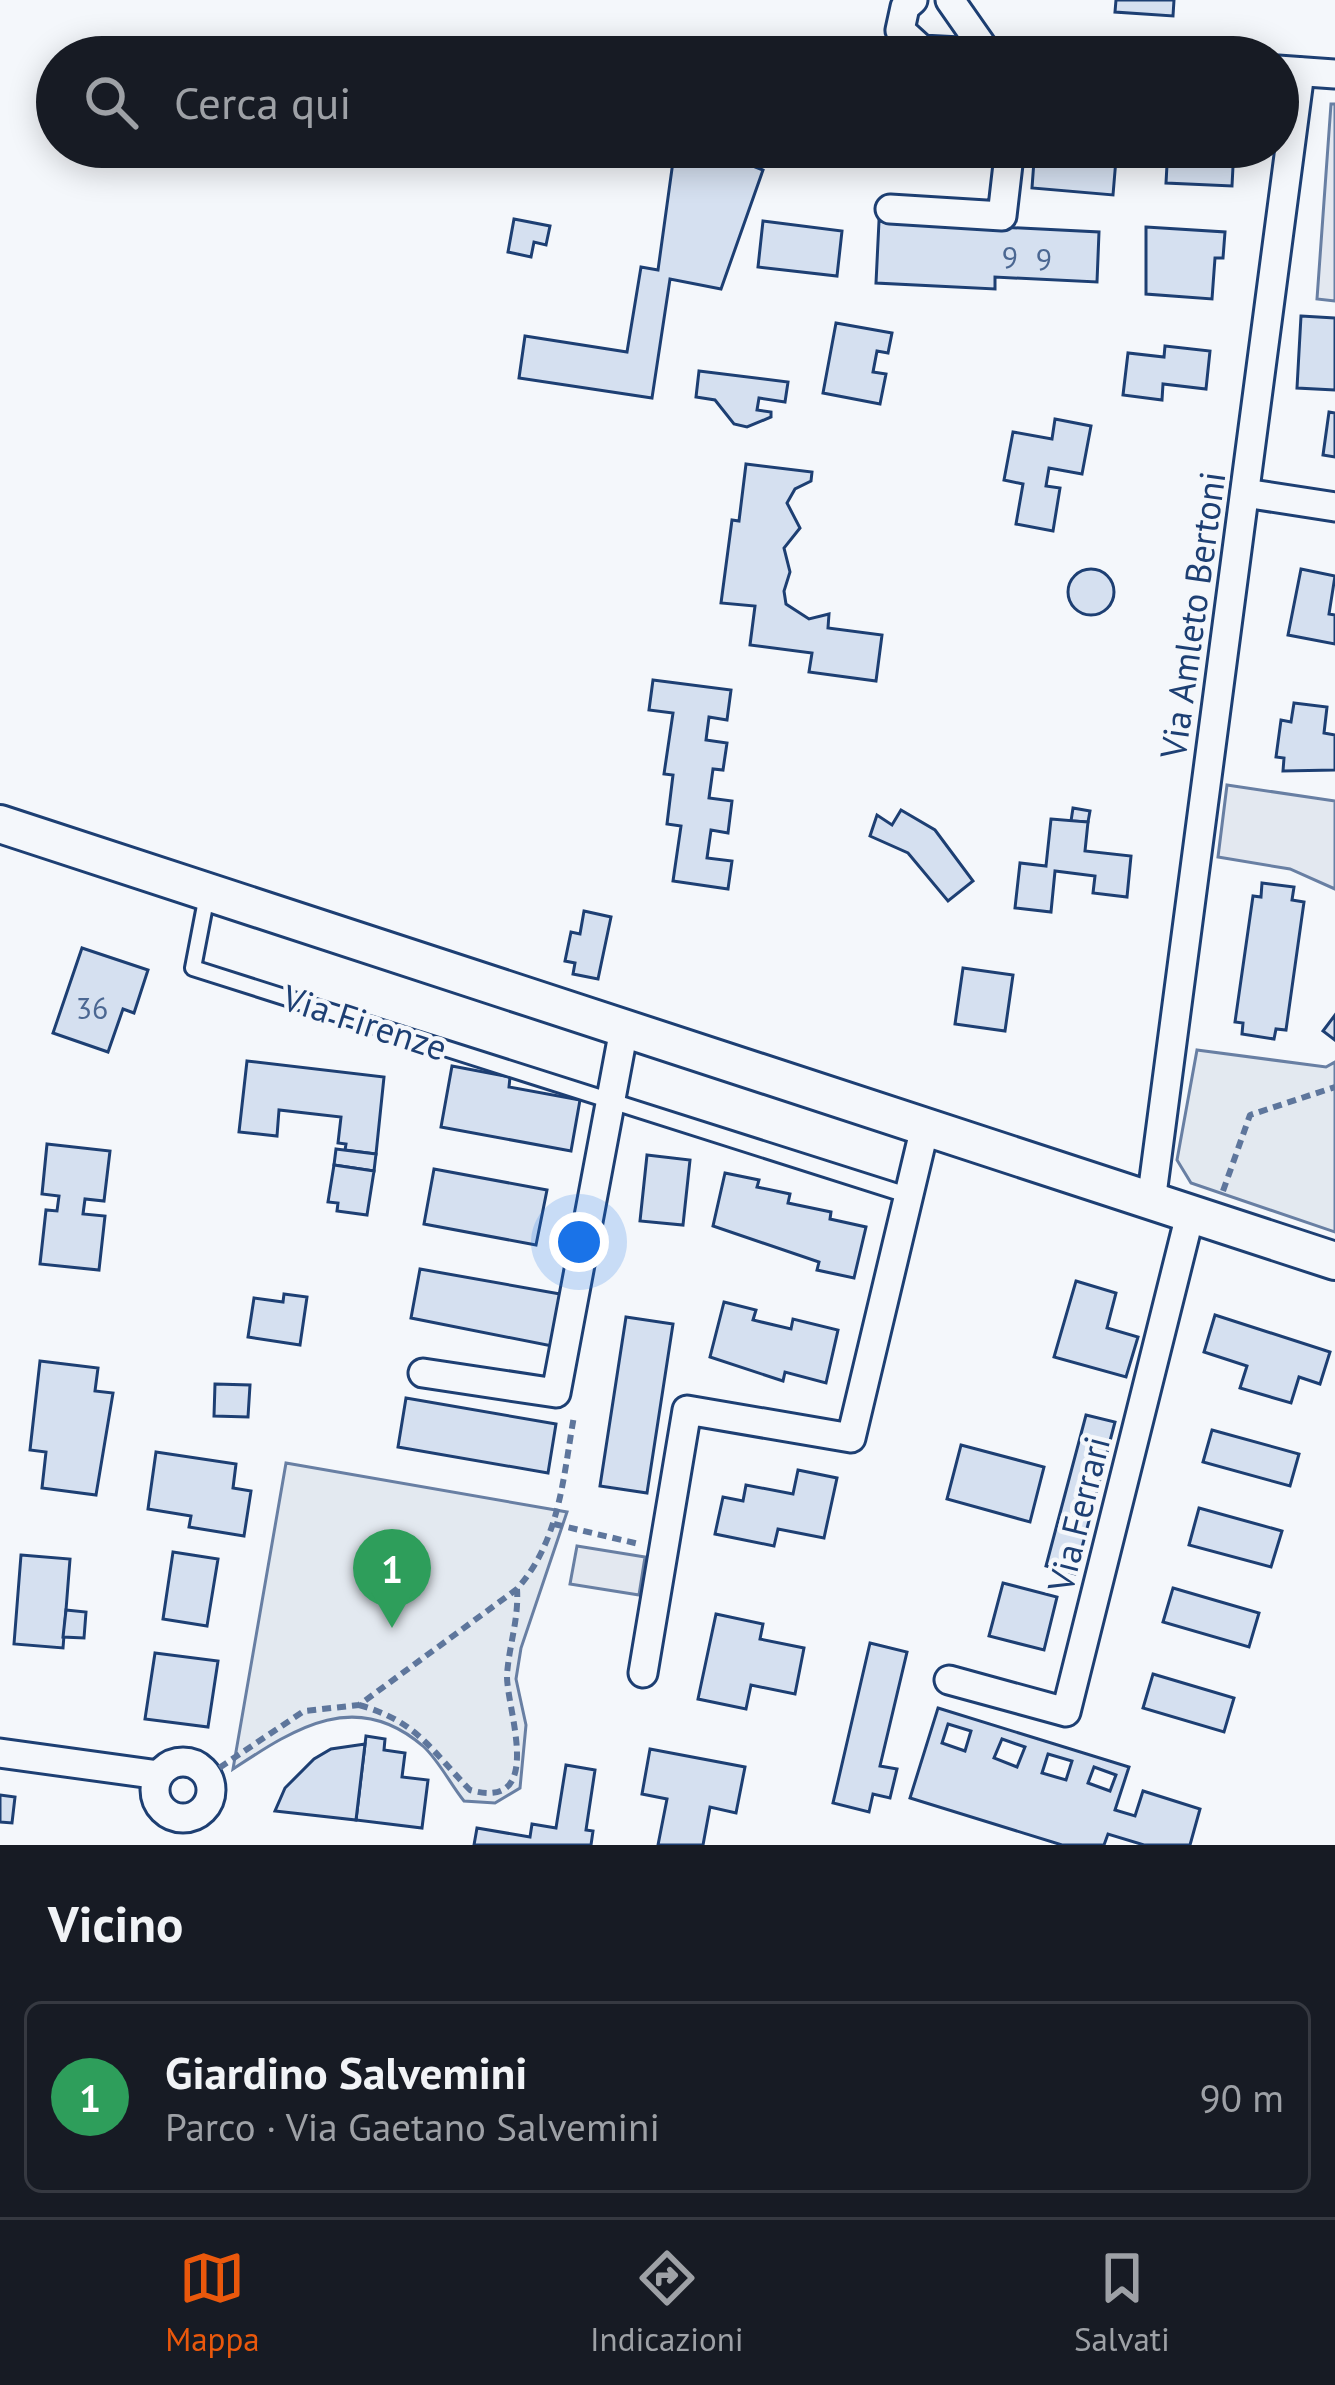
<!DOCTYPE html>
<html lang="it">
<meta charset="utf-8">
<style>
:root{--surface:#171b24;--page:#20242c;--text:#f1f3f6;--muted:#9ea1a6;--line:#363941;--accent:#ea580c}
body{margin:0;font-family:"PT Sans",sans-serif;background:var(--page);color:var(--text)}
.you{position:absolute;left:579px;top:1242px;width:42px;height:42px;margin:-30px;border:9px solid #fff;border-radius:50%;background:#1a73e8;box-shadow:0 0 0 18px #1a73e833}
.badge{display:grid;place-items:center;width:78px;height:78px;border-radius:50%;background:var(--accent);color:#fff;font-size:39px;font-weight:700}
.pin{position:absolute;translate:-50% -99px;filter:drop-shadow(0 3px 6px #0008)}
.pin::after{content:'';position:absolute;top:63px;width:42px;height:36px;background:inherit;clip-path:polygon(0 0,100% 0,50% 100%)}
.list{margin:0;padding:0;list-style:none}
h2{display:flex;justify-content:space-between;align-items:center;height:156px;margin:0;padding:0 48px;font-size:51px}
h2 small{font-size:39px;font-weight:400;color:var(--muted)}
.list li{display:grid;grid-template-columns:78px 1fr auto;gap:36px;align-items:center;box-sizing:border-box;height:192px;margin:0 24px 24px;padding:0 24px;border:3px solid var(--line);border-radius:18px}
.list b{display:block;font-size:45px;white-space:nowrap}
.list p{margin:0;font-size:39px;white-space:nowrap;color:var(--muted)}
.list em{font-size:39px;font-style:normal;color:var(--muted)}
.icon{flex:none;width:66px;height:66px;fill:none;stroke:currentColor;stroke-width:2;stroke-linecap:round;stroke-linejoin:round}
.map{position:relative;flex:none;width:1335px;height:1845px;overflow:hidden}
.search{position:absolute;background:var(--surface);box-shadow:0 6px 30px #0003;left:36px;right:36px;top:36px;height:132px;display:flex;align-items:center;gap:30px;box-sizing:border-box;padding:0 42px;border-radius:66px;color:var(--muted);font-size:45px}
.sheet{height:372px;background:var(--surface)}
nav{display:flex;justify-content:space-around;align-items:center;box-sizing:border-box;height:168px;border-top:3px solid var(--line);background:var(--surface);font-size:33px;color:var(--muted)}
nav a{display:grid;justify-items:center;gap:6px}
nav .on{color:var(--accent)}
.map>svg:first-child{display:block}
.green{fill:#e3e9f0;stroke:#687fa3;stroke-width:3}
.parking{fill:#e3e8f0;stroke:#687fa3;stroke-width:3}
.building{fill:#d5e0f0;stroke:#1d3f73;stroke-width:3;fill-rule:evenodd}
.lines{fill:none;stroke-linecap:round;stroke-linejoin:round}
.service-casing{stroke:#1d3f73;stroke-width:20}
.minor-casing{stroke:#1d3f73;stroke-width:33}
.tertiary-casing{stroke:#1d3f73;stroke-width:42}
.path{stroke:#5e769c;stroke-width:6;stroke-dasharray:9 6;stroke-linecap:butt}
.service{stroke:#f4f7fb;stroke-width:14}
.minor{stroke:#f4f7fb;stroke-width:27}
.tertiary{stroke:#f4f7fb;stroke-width:36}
.labels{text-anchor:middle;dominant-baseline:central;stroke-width:9;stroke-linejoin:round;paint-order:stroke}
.number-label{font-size:30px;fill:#4b6792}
.street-label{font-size:36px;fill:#1d3f73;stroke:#f4f7fb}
</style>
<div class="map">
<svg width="1335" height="1845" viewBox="0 0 1335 1845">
<rect width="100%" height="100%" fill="#f4f7fb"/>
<g class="green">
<polygon points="1197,1050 1326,1067 1335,1062 1335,1232 1191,1183 1177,1160"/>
<path d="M286,1463l281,49 -46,136 -5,31 10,46 -6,63 -25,15 -31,-2c-13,-16 -25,-40 -40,-54 -68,-60 -130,-18 -191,22z"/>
</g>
<g class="parking">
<polygon points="1331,104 1335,104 1335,301 1317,299"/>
<polygon points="1227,785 1335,801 1335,889 1290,869 1218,857"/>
<polygon points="577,1546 645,1557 639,1595 570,1584"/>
</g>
<g class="building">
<polygon points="1116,0 1174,0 1173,16 1115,12"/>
<polygon points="828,44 861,55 860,57 824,57"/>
<polygon points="675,147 715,151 763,170 721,289 670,279 652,398 519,378 525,336 627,352 641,267 658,270"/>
<polygon points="895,147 924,147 923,159 894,158"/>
<polygon points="1035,147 1117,147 1113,195 1032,188"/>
<polygon points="1168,147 1234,147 1232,186 1166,183"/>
<polygon points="514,219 550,226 546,245 534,242 531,257 508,252"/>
<polygon points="763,221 842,231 837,276 758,267"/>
<polygon points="879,221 1099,232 1097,282 995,277 995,289 876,283"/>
<polygon points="1146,227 1225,232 1223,258 1215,258 1212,299 1146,294"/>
<polygon points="1301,316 1335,318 1335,390 1297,388"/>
<polygon points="836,323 892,333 888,353 877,351 873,372 886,374 880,404 823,393"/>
<polygon points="1165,346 1210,351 1206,389 1163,384 1162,400 1123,395 1128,353 1164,357"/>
<polygon points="699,371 788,382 785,402 759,398 757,410 771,412 771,417 747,427 734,424 715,400 696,397"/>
<polygon points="1329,412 1335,413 1335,457 1323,455"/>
<polygon points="1055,419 1091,426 1082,474 1049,468 1046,486 1060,488 1053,531 1016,524 1023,484 1004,480 1013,432 1052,439"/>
<polygon points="746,464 812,472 811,481 795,489 787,503 800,528 784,548 790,572 784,591 786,604 809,619 829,614 828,628 882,635 876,681 809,672 812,653 750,645 755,606 721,603 732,520 739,521"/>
<polygon points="1301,569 1335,576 1329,614 1335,615 1335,644 1288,635"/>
<circle cx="1091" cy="592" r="23"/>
<polygon points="653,680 731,690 727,720 709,717 706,740 727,743 723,770 713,769 709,798 732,801 728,833 711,830 707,858 732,861 728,889 673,881 681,826 667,824 673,775 664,774 673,713 649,710"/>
<polygon points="1294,703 1327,707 1324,733 1335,735 1335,770 1283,771 1284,758 1276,757 1281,720 1291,722"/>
<polygon points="1073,808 1090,811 1088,822 1071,821"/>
<polygon points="901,810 935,830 973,881 948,901 908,853 870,836 877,815 892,825"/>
<polygon points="1051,819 1088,822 1085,851 1131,856 1127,897 1093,893 1095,876 1055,871 1051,912 1015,908 1020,863 1046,866"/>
<polygon points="1262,883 1294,887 1292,900 1304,902 1286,1030 1276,1029 1274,1039 1242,1034 1243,1023 1235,1022 1253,896 1261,897"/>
<polygon points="584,911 611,917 598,979 573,974 575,963 565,961 571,932 580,934"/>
<polygon points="82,948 148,970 134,1013 123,1009 108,1052 53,1033"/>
<polygon points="963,968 1013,975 1005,1031 955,1024"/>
<polygon points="1335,1015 1335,1040 1323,1031"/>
<polygon points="247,1061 384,1077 376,1154 345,1150 346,1144 338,1143 341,1117 279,1110 277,1136 239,1132"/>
<polygon points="452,1066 510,1077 509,1087 580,1100 571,1151 441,1127"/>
<polygon points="47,1144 110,1151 104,1201 85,1199 83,1214 105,1216 99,1270 40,1264 46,1210 57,1211 59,1196 42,1194"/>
<polygon points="336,1149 376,1154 374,1171 334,1165"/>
<polygon points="647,1155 690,1160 683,1225 640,1221"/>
<polygon points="334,1165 374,1171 367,1215 337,1211 338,1203 328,1202"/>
<polygon points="434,1169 547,1190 536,1245 424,1224"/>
<polygon points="725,1173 759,1180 757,1187 790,1194 788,1203 831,1212 830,1219 866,1227 854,1278 817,1270 819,1262 713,1226"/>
<polygon points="420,1269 560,1294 552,1346 411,1318"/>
<polygon points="1076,1281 1116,1293 1107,1328 1138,1337 1126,1377 1054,1357"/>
<polygon points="284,1294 307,1297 300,1345 248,1337 254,1298 283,1302"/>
<polygon points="724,1302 756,1310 753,1320 791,1329 793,1319 838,1330 826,1383 785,1372 783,1381 710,1357"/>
<polygon points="1215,1315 1330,1352 1320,1384 1299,1377 1291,1403 1240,1388 1247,1366 1204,1352"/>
<polygon points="626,1317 673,1324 647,1493 600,1486"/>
<polygon points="40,1361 98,1368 95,1391 113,1393 96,1495 42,1488 46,1452 30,1450"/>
<polygon points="215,1384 250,1385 248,1417 214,1416"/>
<polygon points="406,1398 556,1424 548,1473 398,1447"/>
<polygon points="1086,1415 1115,1422 1075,1574 1046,1566"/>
<polygon points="1212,1430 1299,1454 1290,1486 1203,1462"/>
<polygon points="961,1445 1044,1467 1030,1522 947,1499"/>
<polygon points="156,1452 236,1464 233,1488 251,1491 244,1536 189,1527 191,1516 148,1509"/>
<polygon points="798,1470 837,1478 824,1538 778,1529 774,1546 715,1534 723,1497 743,1501 746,1485 793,1494"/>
<polygon points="1199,1508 1282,1531 1271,1567 1189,1545"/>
<polygon points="173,1552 218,1559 207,1626 163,1619"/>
<polygon points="21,1555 70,1559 63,1648 14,1644"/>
<polygon points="1003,1583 1057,1597 1044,1650 989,1636"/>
<polygon points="1173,1588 1259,1613 1249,1647 1163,1622"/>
<polygon points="66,1610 86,1612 84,1638 63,1637"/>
<polygon points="716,1614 763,1624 760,1639 804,1648 795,1694 751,1685 746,1709 698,1699"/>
<polygon points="870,1643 907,1652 880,1766 897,1769 890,1798 873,1794 869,1812 833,1803"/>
<polygon points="155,1653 218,1661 208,1727 145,1719"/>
<polygon points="1153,1674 1234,1698 1224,1732 1143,1708"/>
<path d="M938,1708l191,59 -14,43 20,6 8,-25 57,18 -10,36h-46l-36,-11 -4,11h-42l-152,-47zM948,1724l23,7 -6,20 -23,-8zM1002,1739l23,8 -8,20 -23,-9zM1048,1754l24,7 -6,19 -24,-7zM1094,1767l22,8 -6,16 -22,-8z"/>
<polygon points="366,1736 385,1739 384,1750 405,1753 402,1777 428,1780 422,1828 356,1820"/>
<polygon points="365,1744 356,1820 275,1811 285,1788 314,1759 331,1749"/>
<polygon points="650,1749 745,1767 736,1813 710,1807 703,1845 658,1845 667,1799 642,1794"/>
<polygon points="566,1765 595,1770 586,1830 593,1831 591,1845 474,1845 477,1828 530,1837 532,1824 556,1828"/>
<polygon points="0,1795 15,1797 12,1823 0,1822"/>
</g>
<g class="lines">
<g class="service-casing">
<polyline id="service" points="207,895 193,968 907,1195"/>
</g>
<g class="minor-casing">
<g id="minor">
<polyline points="913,0 905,7 900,30 922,50 1057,57"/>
<polyline points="950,0 987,53"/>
<polyline points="1278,70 1335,74"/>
<polyline points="890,209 1002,216 1010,147"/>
<polyline points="1245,493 1335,507"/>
<polyline points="1151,1202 1300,72"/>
<polyline points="423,1373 556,1393 624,1029"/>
<polyline points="643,1673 687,1410 851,1438 925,1127"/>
<polyline points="949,1680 1066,1712 1190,1215"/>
<polyline points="0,1753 159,1775"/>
<circle cx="183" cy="1790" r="28"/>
</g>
</g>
<g class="tertiary-casing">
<polyline id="tertiary" points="0,824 1335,1261"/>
</g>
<g class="path">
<polyline points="1223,1191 1250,1115 1335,1087"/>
<polyline points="554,1524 639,1544"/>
<path d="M359,1705c59,17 71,44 111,85 77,22 36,-82 37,-115 2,-30 12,-56 10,-86"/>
<path d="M207,1776l97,-65 55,-6 158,-116c43,-49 46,-111 57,-173"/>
</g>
<use href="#service" class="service"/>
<use href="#minor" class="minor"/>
<use href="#tertiary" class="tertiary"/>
</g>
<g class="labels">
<g class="number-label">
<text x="1010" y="256">9</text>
<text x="1044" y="258">9</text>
<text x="92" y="1007">36</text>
</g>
<g class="street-label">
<text transform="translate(1192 615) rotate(-82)">Via Amleto Bertoni</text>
<text transform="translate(365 1022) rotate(18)">Via Firenze</text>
<text transform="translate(1078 1514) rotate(-76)">Via Ferrari</text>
</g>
</g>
</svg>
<div class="you"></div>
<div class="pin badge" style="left:392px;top:1628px;background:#2e9e5b">1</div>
<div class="search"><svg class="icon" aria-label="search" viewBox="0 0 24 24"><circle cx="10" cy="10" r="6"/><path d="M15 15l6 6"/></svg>Cerca qui</div>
</div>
<section class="sheet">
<h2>Vicino<small></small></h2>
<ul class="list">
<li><span class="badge" style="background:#2e9e5b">1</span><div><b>Giardino Salvemini</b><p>Parco · Via Gaetano Salvemini</p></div><em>90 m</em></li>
</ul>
</section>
<nav>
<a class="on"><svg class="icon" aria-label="map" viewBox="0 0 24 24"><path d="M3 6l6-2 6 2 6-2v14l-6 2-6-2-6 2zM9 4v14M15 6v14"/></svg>Mappa</a>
<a><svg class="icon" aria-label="directions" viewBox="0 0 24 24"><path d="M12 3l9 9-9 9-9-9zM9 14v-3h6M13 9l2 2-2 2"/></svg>Indicazioni</a>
<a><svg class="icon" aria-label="saved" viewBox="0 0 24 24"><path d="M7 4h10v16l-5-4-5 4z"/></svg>Salvati</a>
</nav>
